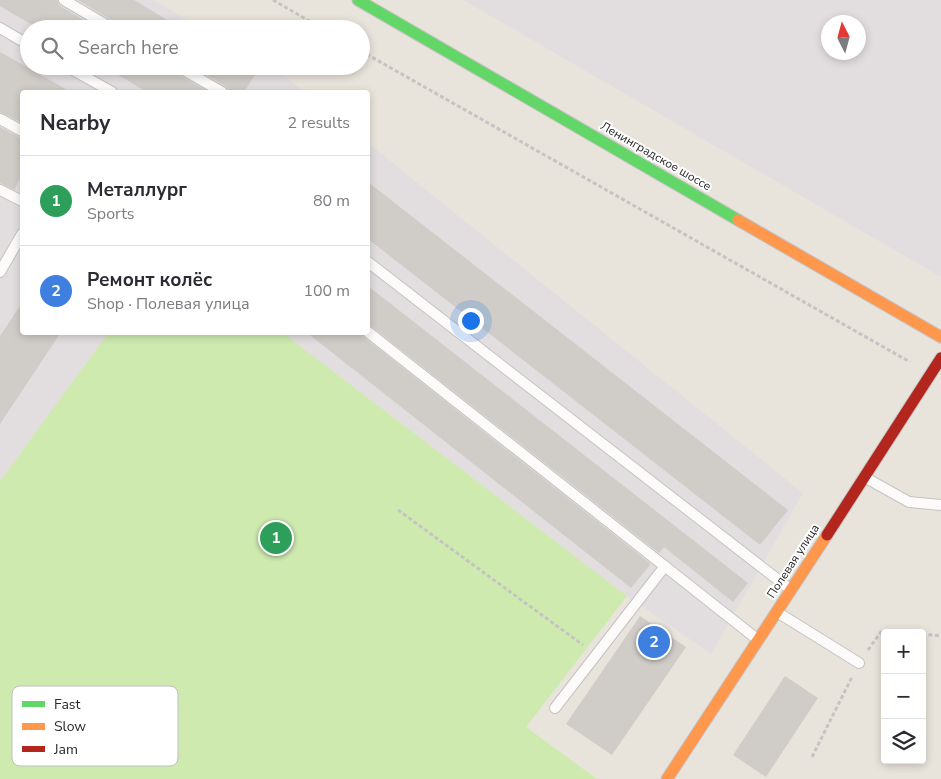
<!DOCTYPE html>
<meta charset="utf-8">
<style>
:root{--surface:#fff;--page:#f2f2f3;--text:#2b2b33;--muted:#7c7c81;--line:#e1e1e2;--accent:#6b6a67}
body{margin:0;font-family:"Nunito Sans",sans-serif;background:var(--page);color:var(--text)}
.controls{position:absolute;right:15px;bottom:15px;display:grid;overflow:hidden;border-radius:5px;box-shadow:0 2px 8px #0003}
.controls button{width:45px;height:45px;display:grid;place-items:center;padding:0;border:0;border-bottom:1px solid var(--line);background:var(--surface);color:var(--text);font:25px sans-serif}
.compass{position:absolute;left:821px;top:15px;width:45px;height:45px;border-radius:50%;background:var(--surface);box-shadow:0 2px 8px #0003;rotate:354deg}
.you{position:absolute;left:470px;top:320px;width:18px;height:18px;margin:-12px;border:4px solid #fff;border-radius:50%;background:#1a73e8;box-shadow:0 0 0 8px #1a73e833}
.badge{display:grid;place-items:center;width:32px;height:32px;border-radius:50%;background:var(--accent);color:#fff;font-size:16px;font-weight:700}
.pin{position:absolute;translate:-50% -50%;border:2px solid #fff;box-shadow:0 1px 5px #0006}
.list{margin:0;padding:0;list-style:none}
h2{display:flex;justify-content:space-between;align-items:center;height:65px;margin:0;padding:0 20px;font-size:21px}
h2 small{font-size:16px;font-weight:400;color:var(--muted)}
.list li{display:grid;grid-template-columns:32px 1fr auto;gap:15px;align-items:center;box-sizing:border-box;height:90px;padding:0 20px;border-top:1px solid var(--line)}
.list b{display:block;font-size:19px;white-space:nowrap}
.list p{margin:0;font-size:16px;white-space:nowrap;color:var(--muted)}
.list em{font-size:16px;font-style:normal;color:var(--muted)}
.icon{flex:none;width:28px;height:28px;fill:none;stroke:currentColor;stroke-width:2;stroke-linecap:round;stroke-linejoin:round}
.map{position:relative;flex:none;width:941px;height:779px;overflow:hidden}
.search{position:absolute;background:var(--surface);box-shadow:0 2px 8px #0003;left:20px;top:20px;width:350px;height:55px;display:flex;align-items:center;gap:12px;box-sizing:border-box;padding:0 18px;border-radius:28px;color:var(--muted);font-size:19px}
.panel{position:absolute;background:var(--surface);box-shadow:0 2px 8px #0003;left:20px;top:90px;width:350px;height:245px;border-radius:5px}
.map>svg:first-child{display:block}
.industrial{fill:#e2dee0;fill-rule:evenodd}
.pitch{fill:#ceeaaf}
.building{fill:#d0cdc8}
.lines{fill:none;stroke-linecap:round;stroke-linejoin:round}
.lane-casing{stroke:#c4c3c3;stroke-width:12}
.fast-casing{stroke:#c4c3c3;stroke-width:13}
.slow-casing{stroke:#c4c3c3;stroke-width:13}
.jam-casing{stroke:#c4c3c3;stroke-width:13}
.path{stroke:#c5c4c3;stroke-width:3;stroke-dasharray:4 2.5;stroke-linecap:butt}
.lane{stroke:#fcfbfa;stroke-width:10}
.fast{stroke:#63d668;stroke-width:11}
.slow{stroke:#ff974d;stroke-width:11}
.jam{stroke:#b3261e;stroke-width:11}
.labels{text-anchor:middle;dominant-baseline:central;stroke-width:4;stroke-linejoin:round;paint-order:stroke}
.street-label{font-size:12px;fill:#282828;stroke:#fff}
.key{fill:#fff;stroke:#bebebe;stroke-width:1}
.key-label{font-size:14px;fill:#282828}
</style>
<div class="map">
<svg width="941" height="779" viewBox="0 0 941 779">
<rect width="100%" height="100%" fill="#e8e4dc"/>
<g class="industrial">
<polygon points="0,0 153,0 204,29 29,29 29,66 270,66 281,73 305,92 22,92 22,332 109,333 0,481"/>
<path d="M463,0h478v277zM828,22h30v30h-30z"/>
<polygon points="368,143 803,493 711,654 627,596 283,333 368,332"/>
</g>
<polygon class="pitch" points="109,332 283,333 627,596 526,727 597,779 0,779 0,481"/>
<g class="building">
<polygon points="0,0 57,0 60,6 99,29 39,29 0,6"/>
<polygon points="78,0 134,0 182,29 120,29 116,23"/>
<polygon points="0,52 71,92 22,92 22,123 0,112"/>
<polygon points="103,66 170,66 174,72 209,92 147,92"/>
<polygon points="191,66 245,66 256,73 244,92 229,92 228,89 225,86"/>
<polygon points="0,127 19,137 22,138 22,175 14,190 0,183"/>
<polygon points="368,182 788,510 760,545 368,239"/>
<polygon points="368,286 748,583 733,602 664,547 659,553 372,327 368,325"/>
<polygon points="22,303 22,332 61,332 0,424 0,336"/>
<polygon points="306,332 361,332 364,337 651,564 631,588"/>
<polygon points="640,616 686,647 612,755 566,724"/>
<polygon points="785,676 818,698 766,777 733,755"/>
</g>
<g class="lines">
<g class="lane-casing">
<g id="lane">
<polyline points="64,0 113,29"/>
<polyline points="0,28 29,45"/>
<polyline points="66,66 112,92"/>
<polyline points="177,66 222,92"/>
<polyline points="0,119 22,131"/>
<polyline points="0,190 22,201"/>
<polyline points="368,262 790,589"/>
<polyline points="0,272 22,234"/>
<polyline points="368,332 757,639"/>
<polyline points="866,478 909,502 941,505"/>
<polyline points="777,612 859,663"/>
<polyline points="555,708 665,566"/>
</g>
</g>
<g class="fast-casing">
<polyline id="fast" points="358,0 738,220"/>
</g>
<g class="slow-casing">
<g id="slow">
<polyline points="738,220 941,337"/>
<polyline points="667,779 827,535"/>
</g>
</g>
<g class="jam-casing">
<polyline id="jam" points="827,535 941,358"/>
</g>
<g class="path">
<polyline points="273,0 323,29"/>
<polyline points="361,51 910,362"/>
<polyline points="398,510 583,645"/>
<polyline points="922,634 941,636"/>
<polyline points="868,650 881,632 897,633"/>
<polyline points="812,757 852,677"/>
</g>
<use href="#lane" class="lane"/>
<use href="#fast" class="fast"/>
<use href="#slow" class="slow"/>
<use href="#jam" class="jam"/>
</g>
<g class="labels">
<g class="street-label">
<text transform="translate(656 156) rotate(30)">Ленинградское шоссе</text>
<text transform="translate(793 561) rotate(-57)">Полевая улица</text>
</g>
</g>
<rect x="12" y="686" width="166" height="80" rx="8" class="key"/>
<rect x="22" y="701" width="23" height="6" fill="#63d668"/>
<rect x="22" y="723" width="23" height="7" fill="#ff974d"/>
<rect x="22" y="746" width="23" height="6" fill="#b3261e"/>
<g class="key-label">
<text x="54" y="709">Fast</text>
<text x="54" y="731">Slow</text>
<text x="54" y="754">Jam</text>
</g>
</svg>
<div class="controls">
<button>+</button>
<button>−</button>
<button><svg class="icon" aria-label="layers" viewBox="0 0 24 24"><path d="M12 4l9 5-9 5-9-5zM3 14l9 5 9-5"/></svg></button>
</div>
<svg class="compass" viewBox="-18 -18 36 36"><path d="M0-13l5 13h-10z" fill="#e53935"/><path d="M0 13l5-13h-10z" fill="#7c7c81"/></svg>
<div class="you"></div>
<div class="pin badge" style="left:276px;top:538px;background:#2e9e5b">1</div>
<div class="pin badge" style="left:654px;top:642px;background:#3f7fe0">2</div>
<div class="search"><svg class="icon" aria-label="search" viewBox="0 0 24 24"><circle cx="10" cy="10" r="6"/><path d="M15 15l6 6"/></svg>Search here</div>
<section class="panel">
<h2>Nearby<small>2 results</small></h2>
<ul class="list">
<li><span class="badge" style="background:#2e9e5b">1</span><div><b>Металлург</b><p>Sports</p></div><em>80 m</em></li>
<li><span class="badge" style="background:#3f7fe0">2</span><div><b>Ремонт колёс</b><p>Shop · Полевая улица</p></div><em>100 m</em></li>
</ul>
</section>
</div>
